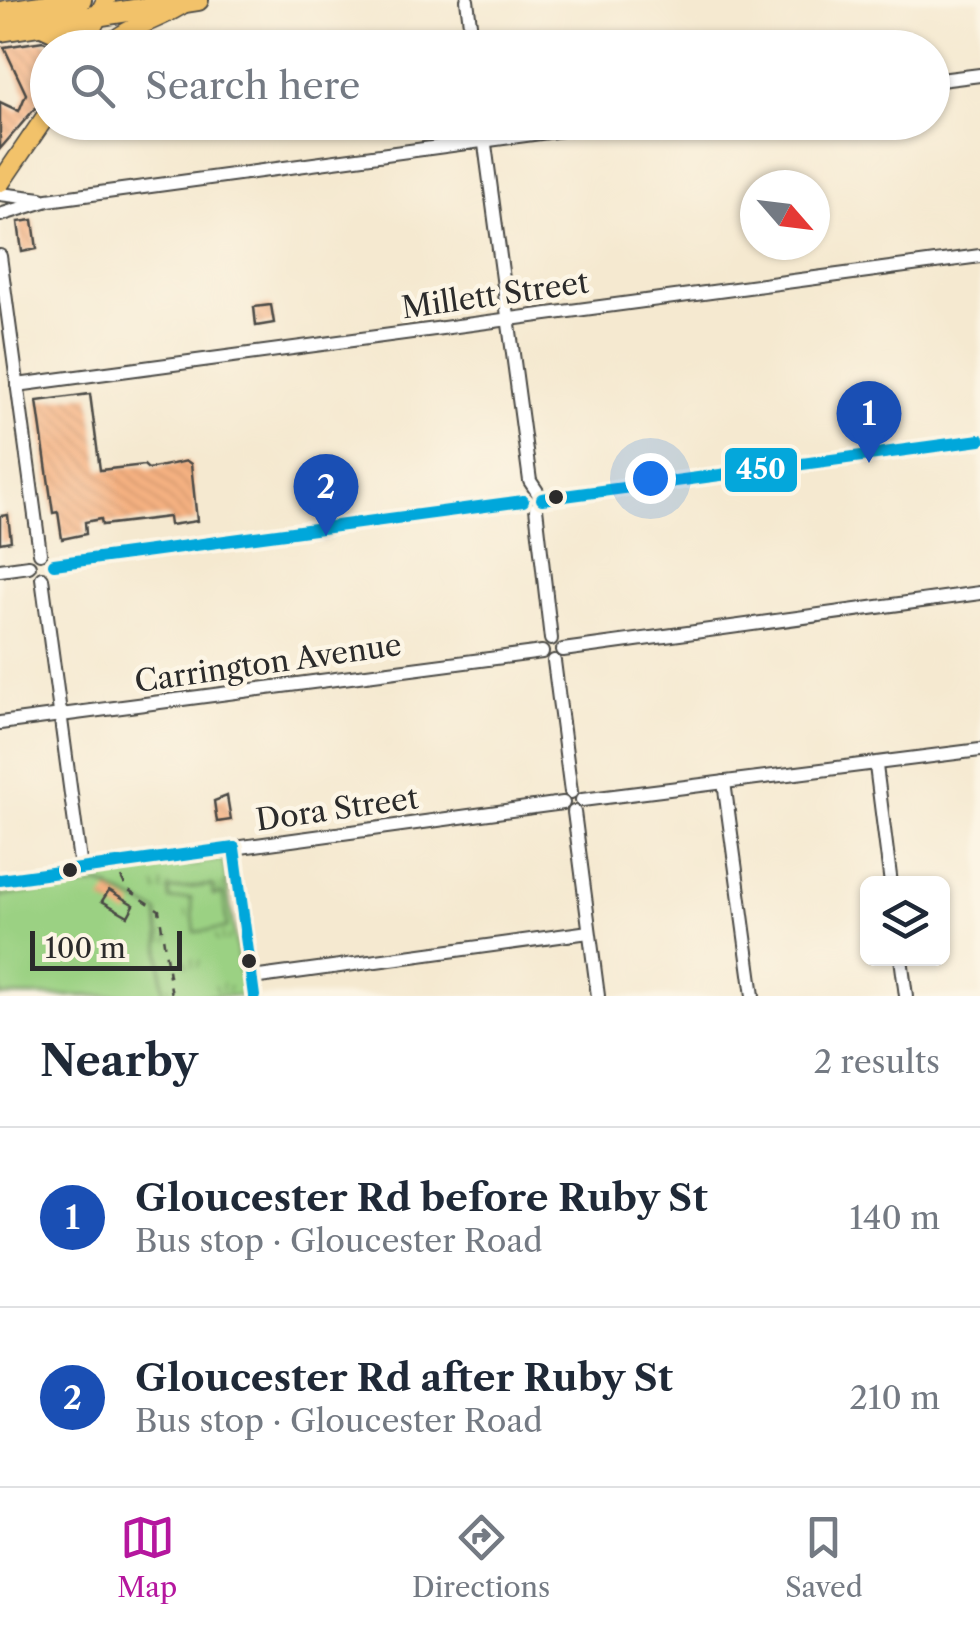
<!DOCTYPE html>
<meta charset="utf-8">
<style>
:root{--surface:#fff;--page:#f6f6f7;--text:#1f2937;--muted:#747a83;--line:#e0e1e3;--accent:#b5179e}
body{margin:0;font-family:"Libre Caslon Text",serif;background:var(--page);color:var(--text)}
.controls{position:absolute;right:30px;bottom:30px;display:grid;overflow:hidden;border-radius:15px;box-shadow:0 2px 8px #0004}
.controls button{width:90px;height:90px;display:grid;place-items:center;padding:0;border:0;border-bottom:2px solid var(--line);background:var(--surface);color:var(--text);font:50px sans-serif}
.compass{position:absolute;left:740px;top:170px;width:90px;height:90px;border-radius:50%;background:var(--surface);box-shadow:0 2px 8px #0004;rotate:118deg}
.scale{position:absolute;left:30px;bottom:25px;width:152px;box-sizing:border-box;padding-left:10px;border:5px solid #2b2b2b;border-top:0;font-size:28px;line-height:35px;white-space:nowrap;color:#2b2b2b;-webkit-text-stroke:8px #fcf5e5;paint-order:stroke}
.you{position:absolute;left:650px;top:478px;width:35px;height:35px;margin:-25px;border:8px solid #fff;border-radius:50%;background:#1a73e8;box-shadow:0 0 0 15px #1a73e833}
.badge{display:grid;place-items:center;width:65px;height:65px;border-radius:50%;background:var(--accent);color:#fff;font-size:32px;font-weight:700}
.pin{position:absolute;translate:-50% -82px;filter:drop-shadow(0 2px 5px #0008)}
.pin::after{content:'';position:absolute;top:52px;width:35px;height:30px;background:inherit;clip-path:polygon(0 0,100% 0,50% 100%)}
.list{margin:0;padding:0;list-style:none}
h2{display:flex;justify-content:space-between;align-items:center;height:130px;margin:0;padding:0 40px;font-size:42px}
h2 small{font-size:32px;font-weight:400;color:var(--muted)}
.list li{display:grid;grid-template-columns:65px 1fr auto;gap:30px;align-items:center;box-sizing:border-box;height:180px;padding:0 40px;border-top:2px solid var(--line)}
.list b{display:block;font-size:38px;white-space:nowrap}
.list p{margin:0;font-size:32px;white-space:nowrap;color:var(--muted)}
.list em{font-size:32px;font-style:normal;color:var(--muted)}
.icon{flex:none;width:55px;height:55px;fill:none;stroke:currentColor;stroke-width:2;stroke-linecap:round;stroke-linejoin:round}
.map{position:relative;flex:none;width:980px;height:996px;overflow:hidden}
.search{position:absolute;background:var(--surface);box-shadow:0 2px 8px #0004;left:30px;right:30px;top:30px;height:110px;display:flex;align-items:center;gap:25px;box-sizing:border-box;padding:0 35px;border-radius:55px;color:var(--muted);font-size:38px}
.sheet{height:490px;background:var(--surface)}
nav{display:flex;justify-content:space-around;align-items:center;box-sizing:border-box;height:140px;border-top:2px solid var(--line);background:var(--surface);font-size:28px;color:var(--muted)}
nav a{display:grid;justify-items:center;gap:5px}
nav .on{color:var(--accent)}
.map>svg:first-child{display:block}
.park{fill:url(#park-tufts);stroke:#637e57;stroke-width:2.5}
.pitch{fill:#9bd183;stroke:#637e57;stroke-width:2.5}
.building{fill:url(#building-back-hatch)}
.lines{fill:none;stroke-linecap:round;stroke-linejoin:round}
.minor-casing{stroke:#494844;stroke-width:16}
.major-casing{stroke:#494844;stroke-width:21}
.highway-casing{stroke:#494844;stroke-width:24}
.path{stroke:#494844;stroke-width:2.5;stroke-dasharray:8 8;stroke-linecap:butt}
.minor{stroke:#fff;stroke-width:12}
.major{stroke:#f2c26a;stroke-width:18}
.highway{stroke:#f2c26a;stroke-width:20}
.bus-1-casing{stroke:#fcf5e5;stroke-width:20}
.bus-2-casing{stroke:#fcf5e5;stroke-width:20}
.bus-1{stroke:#04a7db;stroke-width:12}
.bus-2{stroke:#04a7db;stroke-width:12}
.bus-dot{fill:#2b2b2b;stroke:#fcf5e5;stroke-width:4}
.labels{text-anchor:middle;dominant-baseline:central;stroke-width:9;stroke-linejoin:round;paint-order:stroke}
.street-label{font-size:30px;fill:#2b2b2b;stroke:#fcf5e5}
.line-badge{stroke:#fcf5e5;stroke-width:4}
.badge-label{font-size:28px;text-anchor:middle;font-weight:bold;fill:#fff}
</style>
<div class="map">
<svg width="980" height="996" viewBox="0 0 980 996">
<defs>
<pattern id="park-tufts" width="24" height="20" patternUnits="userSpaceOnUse" patternTransform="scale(2.5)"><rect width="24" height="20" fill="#9bd183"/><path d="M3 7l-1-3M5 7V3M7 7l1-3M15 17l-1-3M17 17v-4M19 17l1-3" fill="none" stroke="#7faa6b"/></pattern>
<pattern id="building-back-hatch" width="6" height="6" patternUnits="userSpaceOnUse" patternTransform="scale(2.5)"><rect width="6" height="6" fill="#f5b181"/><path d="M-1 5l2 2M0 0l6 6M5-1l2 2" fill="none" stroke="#d29870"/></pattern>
</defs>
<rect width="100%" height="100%" fill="#fcf5e5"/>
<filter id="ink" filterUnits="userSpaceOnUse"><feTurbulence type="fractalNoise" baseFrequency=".01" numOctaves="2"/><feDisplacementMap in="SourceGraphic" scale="20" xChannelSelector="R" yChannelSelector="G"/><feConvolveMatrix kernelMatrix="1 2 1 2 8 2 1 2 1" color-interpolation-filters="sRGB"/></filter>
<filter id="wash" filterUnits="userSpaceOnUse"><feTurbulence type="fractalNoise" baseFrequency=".0048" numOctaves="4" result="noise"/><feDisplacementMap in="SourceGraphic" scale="40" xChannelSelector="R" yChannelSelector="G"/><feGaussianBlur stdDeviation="2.25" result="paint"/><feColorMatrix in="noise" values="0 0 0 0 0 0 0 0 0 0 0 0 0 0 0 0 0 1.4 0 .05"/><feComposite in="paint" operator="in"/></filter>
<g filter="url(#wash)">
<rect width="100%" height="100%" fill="#f5e9d0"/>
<polygon class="park" points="223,859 244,996 0,996 0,889"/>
<g class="pitch">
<polygon points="100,884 158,912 163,996 0,996 0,896"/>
<polygon points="212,885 213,895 223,894 227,928 195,932 191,898 170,900 169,890"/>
</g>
<g id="blocks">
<g class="building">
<polygon points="43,41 48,43 48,83 37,106 0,149 0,102 19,111 26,94 4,47"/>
<polygon points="33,220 37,249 22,252 18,222"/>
<polygon points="271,305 274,323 256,326 254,307"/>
<polygon points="90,394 100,470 144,465 148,469 187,461 191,464 197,521 170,525 169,517 102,525 101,519 85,522 86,534 62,539 58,512 53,513 37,401"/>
<polygon points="8,515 11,541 0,543 0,516"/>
<polygon points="227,796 231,820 217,822 214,801"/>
<polygon points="109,890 134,905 128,916 102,901"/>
</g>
</g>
</g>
<g filter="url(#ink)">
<use href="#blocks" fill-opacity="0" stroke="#494844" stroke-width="2.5"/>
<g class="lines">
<g class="minor-casing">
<g id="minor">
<polyline points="467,0 473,48"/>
<polyline points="932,81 980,75"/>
<polyline points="482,122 530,481 542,499"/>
<polyline points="0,194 41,199"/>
<polyline points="0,215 48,200 622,122"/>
<polyline points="0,256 40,553"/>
<polyline points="17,385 980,256"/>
<polyline points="542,499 980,440"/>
<polyline points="536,508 551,639"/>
<polyline points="54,564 523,501"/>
<polyline points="0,570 29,566"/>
<polyline points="42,578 81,869"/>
<polyline points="563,650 980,593"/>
<polyline points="554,661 571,792"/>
<polyline points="0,723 542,652"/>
<polyline points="876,766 891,884"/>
<polyline points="724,782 753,996"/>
<polyline points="582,800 980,750"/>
<polyline points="574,812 598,996"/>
<polyline points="234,848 254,996"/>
<polyline points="0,880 563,803"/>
<polyline points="901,958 906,996"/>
<polyline points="252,978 589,932"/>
</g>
</g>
<g class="major-casing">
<g id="major">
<polyline points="82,48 106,0"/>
<path d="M106,48c23,-24 54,-27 80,-46"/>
<polyline points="1,182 48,113"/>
</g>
</g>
<g class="highway-casing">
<g id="highway">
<polyline points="0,12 81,0"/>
<polyline points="44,26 64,35 73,48"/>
<polyline points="0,31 198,0"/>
</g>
</g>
<polyline class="path" points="121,877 127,889 159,910 172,996"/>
<use href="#minor" class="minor"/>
<use href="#major" class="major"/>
<use href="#highway" class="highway"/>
<g class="bus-1-casing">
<g id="bus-1">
<polyline points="542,499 980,440"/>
<polyline points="54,564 523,501"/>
</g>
</g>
<g class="bus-2-casing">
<g id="bus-2">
<polyline points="234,848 254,996"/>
<polyline points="0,880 234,848"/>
</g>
</g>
<use href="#bus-1" class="bus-1"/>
<use href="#bus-2" class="bus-2"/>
</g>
</g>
<g class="bus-dot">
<circle cx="556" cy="497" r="9"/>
<circle cx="70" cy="870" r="9"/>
<circle cx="249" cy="961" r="9"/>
</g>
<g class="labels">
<g class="street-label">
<text transform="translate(495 295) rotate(-8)">Millett Street</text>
<text transform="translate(268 663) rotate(-8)">Carrington Avenue</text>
<text transform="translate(337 809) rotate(-8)">Dora Street</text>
</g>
</g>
<rect class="line-badge" x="723" y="446" width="76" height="48" rx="10" fill="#04a7db"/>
<g class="badge-label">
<text x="761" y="479">450</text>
</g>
</svg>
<div class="controls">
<button><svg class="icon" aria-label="layers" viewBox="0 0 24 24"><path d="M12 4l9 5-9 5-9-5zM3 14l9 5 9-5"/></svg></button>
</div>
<svg class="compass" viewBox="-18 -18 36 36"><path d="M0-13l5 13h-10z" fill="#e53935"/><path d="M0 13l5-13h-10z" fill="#747a83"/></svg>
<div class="scale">100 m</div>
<div class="you"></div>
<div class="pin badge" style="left:869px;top:463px;background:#1a4fb4">1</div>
<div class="pin badge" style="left:326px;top:536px;background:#1a4fb4">2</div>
<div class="search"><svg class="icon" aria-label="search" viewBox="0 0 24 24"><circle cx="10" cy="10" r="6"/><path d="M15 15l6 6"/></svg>Search here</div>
</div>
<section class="sheet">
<h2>Nearby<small>2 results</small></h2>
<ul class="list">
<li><span class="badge" style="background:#1a4fb4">1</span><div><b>Gloucester Rd before Ruby St</b><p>Bus stop · Gloucester Road</p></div><em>140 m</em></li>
<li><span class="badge" style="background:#1a4fb4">2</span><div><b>Gloucester Rd after Ruby St</b><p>Bus stop · Gloucester Road</p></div><em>210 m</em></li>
</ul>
</section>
<nav>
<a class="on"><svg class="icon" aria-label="map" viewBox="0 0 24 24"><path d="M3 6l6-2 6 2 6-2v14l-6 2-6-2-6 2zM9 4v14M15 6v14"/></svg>Map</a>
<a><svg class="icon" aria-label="directions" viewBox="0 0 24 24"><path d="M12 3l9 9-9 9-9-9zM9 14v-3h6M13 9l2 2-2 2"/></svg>Directions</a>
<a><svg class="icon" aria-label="saved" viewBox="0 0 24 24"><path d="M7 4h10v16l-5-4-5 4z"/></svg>Saved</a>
</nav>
